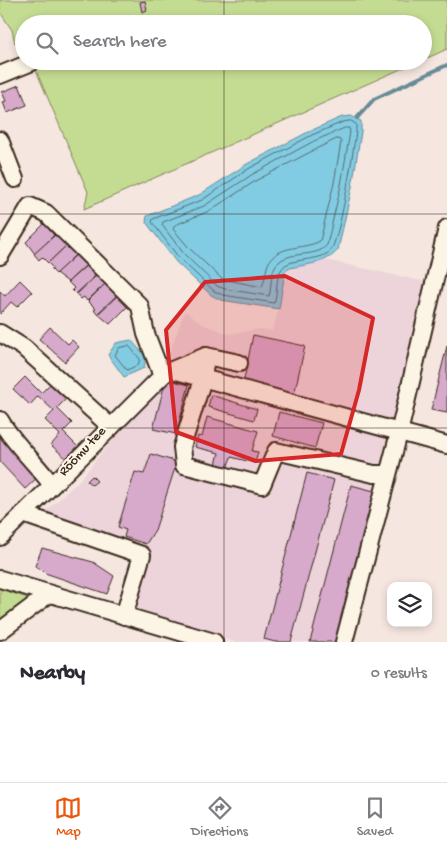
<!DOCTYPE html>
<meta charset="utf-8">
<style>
:root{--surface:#fff;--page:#f2f2f3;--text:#2b2b33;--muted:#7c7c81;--line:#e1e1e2;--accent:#ea580c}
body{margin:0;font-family:"Gochi Hand",sans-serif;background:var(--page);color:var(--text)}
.controls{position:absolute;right:15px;bottom:15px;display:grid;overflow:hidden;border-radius:10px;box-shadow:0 2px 8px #0003}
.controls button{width:45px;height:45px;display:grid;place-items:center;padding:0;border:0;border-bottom:1px solid var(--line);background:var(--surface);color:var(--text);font:25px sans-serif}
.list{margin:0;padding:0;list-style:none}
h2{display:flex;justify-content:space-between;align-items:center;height:65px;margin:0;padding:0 20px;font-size:21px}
h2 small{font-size:16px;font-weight:400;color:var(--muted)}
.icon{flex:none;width:28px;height:28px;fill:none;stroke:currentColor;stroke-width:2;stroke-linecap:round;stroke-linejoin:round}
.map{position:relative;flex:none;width:447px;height:642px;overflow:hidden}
.search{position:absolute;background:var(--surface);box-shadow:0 2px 8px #0003;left:15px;right:15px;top:15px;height:55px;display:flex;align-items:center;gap:12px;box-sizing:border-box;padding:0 18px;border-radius:28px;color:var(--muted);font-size:19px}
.sheet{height:140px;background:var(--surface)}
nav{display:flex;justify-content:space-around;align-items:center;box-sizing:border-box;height:70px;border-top:1px solid var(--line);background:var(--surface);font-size:14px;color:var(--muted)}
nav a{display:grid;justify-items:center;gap:2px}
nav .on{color:var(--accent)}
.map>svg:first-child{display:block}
.built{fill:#ecd4da}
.green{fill:#c4dc92;stroke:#808358}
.water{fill:#82cce3;stroke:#668b94}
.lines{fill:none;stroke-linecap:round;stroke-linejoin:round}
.shore{stroke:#576b6d;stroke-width:1}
.stream{stroke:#668b94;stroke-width:4}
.building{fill:#d7aacc;stroke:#3b2a1e}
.minor-casing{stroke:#3b2a1e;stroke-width:20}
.minor{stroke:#fcf5e5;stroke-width:16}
.marked{fill:#d62828;fill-opacity:0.2;stroke:#d62828;stroke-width:4;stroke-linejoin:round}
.grid{fill:none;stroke:#3b2a1e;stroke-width:1;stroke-opacity:0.55}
.labels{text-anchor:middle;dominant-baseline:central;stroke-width:4.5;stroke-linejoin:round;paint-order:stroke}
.street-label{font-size:14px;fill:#3b2a1e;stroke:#fcf5e5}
</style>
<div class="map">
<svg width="447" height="642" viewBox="0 0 447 642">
<rect width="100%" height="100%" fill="#f5e6e0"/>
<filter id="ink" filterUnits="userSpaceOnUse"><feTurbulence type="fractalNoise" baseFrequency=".02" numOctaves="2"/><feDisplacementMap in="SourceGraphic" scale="10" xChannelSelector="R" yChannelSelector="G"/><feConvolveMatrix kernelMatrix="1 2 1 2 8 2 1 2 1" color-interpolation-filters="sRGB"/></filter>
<g filter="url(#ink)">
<polygon class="built" points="326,260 426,282 341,642 235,642 118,608 138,555 31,524 77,483 158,384 185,311 202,324 229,334 261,329 272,331 279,309 285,271 290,268"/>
<g class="green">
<polygon points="0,0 447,0 447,49 423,60 423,24 24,24 24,45 15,43 12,30 0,12"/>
<polygon points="32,61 419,61 84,209 88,192"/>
<polygon points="0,589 31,599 0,625"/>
</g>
<g class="water">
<path d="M351,116l10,5v11l-9,55 -14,63c-12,14 -31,14 -48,18l-5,3 -6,38 -58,-9 -10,-5 -35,-33 -30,-40 1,-6 52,-21 48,-31 63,-33 32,-14z"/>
<polygon points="131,340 146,357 144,368 124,377 108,355 116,343"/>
</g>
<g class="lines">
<g class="shore">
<path d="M351,121l5,3v8c-3,19 -16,109 -26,119 -11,12 -42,5 -49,19 -6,9 -3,23 -7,33l-51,-8 -9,-4 -35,-33 -27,-36 1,-3 49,-19 48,-32 62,-33 31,-13z"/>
<path d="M345,128h4l1,4 -9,53 -14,60c-11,14 -39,4 -51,20 -6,8 -4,21 -7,31l-44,-7 -8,-3 -33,-32 -22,-29 1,-3 41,-16 49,-32 61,-33z"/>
<path d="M337,139l3,1 1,2 -7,41 -14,58c-16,9 -43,3 -52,23 -3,8 -3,16 -6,23l-40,-8 -32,-30 -17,-20 2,-4 34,-14 48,-31 61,-32z"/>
<polygon points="129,346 140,359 138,365 127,370 115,355 119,348"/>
</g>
<polyline class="stream" points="357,118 374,99 447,65"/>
</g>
<g class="building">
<polygon points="145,1 147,10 142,12 140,2"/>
<polygon points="299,17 301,24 290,24 288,20"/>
<polygon points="19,85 27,105 7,113 3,102 6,101 2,92"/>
<polygon points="44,224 54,235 35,254 26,242"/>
<polygon points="55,235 66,246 48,263 42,257 39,260 34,254"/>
<polygon points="66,246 75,255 56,274 51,269 53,268 48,263"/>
<polygon points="76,255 86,265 68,282 56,273"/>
<polygon points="87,265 96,275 76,294 72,290 74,288 68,282"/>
<polygon points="97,275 105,284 87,301 84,297 81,299 77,294"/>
<polygon points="20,280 32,292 17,307 11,302 0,314 0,291 5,296"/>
<polygon points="106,283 117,295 97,314 94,310 96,309 88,301"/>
<polygon points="118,295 128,306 110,324 98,314"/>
<polygon points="50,327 68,344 72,340 79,347 65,362 39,339"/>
<polygon points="253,335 305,346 294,395 243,384"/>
<polygon points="447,346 447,413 431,410"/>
<polygon points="25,377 41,393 50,384 66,399 57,408 72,423 63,432 78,447 67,459 51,445 60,435 45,420 54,411 38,396 30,405 13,389"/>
<polygon points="166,379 189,385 176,434 153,429"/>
<polygon points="211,395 257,409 254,420 208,407"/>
<polygon points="279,412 322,423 315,448 273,436"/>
<polygon points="207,417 258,431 252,451 258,452 255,463 231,457 226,471 215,468 219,453 195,447 198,436 202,437"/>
<polygon points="0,434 39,476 25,489 0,462"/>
<polygon points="151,454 177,462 155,530 146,544 124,537 126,530 118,527 135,472 144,474"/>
<polygon points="307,473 334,480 291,642 275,642 264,639"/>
<polygon points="92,476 97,481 92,485 87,481"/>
<polygon points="351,485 378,492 338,642 310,642"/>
<polygon points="42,548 93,562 114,576 107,594 45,573 43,571 35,566"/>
</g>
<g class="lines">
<g class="minor-casing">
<g id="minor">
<polyline points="0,75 32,62"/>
<polyline points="0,140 15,179"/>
<polyline points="0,256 30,206 46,213 140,306 146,334 162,376"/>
<polyline points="0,333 24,348 111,427 0,537"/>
<polyline points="239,363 206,356 203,379 182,447 184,465 262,485 276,451 374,474 387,474"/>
<polyline points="173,370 447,445"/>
<path d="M0,420c14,24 35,42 52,65"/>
<polyline points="111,427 165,373 206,356"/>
<polyline points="23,514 142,555 124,616"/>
<polyline points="0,579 214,642"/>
<polyline points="0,631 49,594"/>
<polyline points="344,642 399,433 447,228"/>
</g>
</g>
<use href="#minor" class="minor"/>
</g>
</g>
<path class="marked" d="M285,276l88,42 -14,72 -18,64 -85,7 -80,-29 -10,-102 39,-48z"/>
<path class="grid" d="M224,0v24M224,61v581M0,214h447M0,428h447"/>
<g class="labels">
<g class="street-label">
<text transform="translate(83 452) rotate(-47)">Rõõmu tee</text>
</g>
</g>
</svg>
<div class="controls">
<button><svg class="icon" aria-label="layers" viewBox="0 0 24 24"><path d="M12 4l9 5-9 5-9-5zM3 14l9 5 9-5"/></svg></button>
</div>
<div class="search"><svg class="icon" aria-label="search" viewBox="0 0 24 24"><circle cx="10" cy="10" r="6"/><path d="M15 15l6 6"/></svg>Search here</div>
</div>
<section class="sheet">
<h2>Nearby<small>0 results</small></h2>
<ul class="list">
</ul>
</section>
<nav>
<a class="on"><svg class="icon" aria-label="map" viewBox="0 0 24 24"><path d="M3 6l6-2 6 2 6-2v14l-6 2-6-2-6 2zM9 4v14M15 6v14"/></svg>Map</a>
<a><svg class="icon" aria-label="directions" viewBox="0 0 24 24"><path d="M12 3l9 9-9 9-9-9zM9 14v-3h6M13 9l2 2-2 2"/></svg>Directions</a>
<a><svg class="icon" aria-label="saved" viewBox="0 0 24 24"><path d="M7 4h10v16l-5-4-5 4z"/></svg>Saved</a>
</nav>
